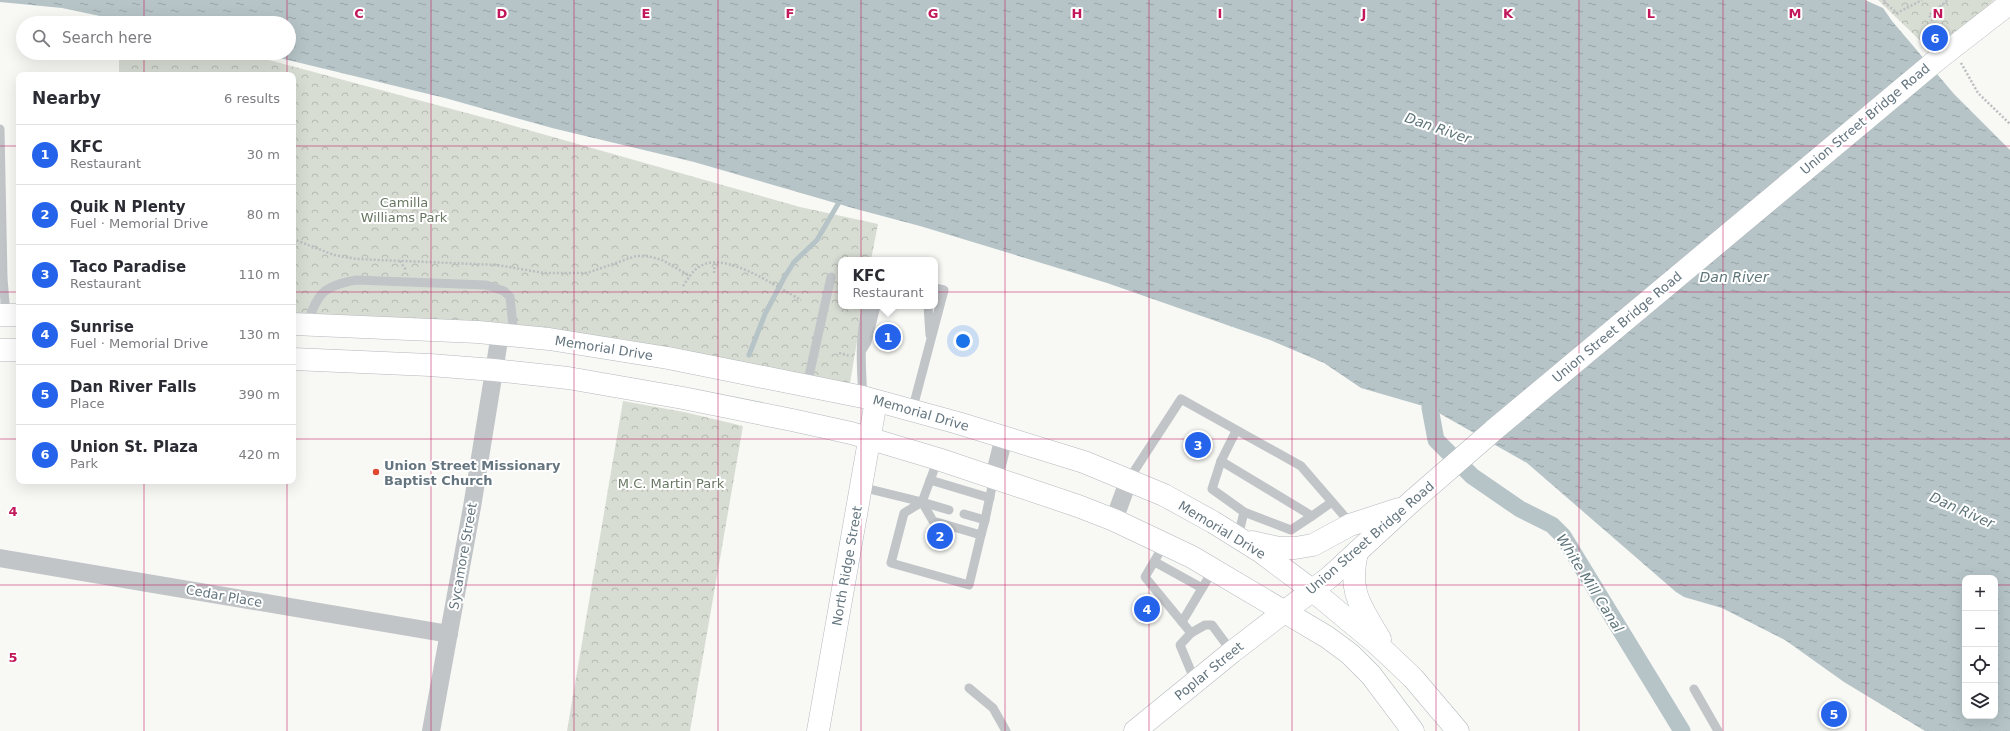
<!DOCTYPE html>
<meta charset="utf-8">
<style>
:root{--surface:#fff;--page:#f7f7f7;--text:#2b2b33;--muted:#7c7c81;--line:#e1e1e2;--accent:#2563eb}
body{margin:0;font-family:"DejaVu Sans",sans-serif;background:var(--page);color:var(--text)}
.controls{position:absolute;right:12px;bottom:12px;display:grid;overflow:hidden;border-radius:8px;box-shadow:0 4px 16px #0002}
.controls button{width:36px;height:36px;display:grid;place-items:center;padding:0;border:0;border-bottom:1px solid var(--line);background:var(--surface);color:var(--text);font:20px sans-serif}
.you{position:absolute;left:963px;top:341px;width:14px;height:14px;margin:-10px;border:3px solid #fff;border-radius:50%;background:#1a73e8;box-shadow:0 0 0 6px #1a73e833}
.badge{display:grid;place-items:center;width:26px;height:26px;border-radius:50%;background:var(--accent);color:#fff;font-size:13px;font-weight:700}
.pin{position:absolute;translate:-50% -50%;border:2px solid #fff;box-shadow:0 1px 4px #0006}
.popup{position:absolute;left:838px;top:257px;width:100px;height:52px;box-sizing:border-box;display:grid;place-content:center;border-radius:8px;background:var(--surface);filter:drop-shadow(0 1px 3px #0005);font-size:13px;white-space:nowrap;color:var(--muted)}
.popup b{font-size:15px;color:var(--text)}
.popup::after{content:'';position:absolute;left:50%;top:100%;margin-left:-8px;border:8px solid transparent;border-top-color:var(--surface)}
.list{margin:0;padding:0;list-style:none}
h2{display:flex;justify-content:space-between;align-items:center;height:52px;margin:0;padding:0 16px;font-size:17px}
h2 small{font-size:13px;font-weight:400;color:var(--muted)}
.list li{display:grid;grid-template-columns:26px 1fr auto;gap:12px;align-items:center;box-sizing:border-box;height:60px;padding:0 16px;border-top:1px solid var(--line)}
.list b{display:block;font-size:15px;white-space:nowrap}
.list p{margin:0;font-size:13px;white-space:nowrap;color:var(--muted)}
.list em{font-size:13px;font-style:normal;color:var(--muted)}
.icon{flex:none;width:22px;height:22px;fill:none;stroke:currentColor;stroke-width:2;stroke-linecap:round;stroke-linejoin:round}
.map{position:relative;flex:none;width:2010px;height:731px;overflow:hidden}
.search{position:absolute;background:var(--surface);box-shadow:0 4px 16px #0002;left:16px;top:16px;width:280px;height:44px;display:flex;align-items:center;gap:10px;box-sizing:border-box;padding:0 14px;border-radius:22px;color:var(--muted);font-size:15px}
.panel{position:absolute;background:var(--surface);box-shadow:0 4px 16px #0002;left:16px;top:72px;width:280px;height:412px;border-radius:8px}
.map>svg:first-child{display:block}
.park{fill:url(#park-crowns)}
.water{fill:url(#water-ripples);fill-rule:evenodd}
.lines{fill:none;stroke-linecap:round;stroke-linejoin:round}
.stream{stroke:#b6c4c7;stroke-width:5}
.canal{stroke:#b6c4c7;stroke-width:17}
.secondary-casing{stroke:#b3b9bd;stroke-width:23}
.path{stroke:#bbbec0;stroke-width:2.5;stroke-dasharray:2 2;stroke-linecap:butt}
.lane{stroke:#c1c5c8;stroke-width:9}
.street{stroke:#c1c5c8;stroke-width:18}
.secondary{stroke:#fff;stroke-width:22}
.secondary-bridge-casing{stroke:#b3b9bd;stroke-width:23;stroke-linecap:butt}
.secondary-bridge{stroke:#fff;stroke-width:22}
.grid{fill:none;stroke:#c2185b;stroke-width:1;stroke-opacity:0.55}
.poi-dot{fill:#de4a2f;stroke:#fff;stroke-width:1.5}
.labels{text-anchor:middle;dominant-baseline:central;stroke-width:4;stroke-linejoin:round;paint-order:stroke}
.street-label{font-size:13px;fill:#64757f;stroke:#fff}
.park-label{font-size:13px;fill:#687762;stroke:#fff}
.poi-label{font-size:13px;font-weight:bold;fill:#64757f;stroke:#fff;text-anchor:start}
.water-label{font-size:14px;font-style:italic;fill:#5e757a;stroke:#fff}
.grid-label{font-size:13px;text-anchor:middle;font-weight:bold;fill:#c2185b;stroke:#fff;stroke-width:4;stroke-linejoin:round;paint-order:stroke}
</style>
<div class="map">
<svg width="2010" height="731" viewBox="0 0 2010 731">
<defs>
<pattern id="park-crowns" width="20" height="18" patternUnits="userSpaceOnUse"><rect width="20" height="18" fill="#d8ddd4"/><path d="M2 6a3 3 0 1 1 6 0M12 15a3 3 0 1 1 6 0" fill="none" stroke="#b3b8b1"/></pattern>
<pattern id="water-ripples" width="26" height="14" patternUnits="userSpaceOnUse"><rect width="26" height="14" fill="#b6c4c7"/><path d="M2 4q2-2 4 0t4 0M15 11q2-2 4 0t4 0" fill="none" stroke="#98a4a7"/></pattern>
</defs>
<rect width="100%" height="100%" fill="#f8f8f5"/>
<g class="park">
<polygon points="1878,0 1994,0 1934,54"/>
<polygon points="119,53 243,53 504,123 800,207 878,224 871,260 841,260 841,306 863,306 850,383 622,339 496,324 293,314 293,75 119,75"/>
<polygon points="623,401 684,412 743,426 690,731 567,731"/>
</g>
<path class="water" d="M0,0h1865l18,8 9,13 62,73 56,56v581h-85l-81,-49 -59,-42 -63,-32 -38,-11 -8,-5 -149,-129 -97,-55 -69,-20 -37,-25 -54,-23 -163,-57 -187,-57 -64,-17 -162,-47 -142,-34 -107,-30 -186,-45h30v-30h-156l-71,-15 -62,-6zM1965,578h30v138h-30z"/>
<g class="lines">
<polyline class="stream" points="749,355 765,314 784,278 794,262 817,240 838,204"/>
<polyline class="canal" points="1430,408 1436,440 1472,476 1520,509 1552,525 1563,536 1682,731"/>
<g class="secondary-casing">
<g id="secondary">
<polyline points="0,315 19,315"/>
<polyline points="293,324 478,332 549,339 668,358 863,397 958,423 1084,462 1164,495 1213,522 1261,552 1312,590 1377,644 1413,678 1458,731"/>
<polyline points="0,350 19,350"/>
<polyline points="293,359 430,365 494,370 568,378 683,398 792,420 851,433 938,459 1078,506 1114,520 1192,557 1327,637 1350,654 1371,675 1413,731"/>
<polyline points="1252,542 1279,548 1295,548 1313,545 1350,525 1399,509"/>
<path d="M1357,552c-9,40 3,53 23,87"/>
<polyline points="818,731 876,401"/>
<polyline points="1135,731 1232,652 1331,576 1411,502 1495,429"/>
</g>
</g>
<g class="path">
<polyline points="1885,0 1883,1 1897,13 1922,0"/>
<polyline points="1940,35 1929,15 1948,0"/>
<polyline points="1961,63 1978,93 2010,124"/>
<polyline points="293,239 334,255 357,259 497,265 544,273 587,273 636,256 648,256 662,260 690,276"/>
<polyline points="400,261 406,270"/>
<polyline points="714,273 715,262"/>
<path d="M683,286c5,-7 9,-15 16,-19 25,-18 79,21 102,33"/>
<polyline points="839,353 850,356"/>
</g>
<g class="lane">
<polyline points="0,129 3,278 6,315"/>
<polyline points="928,306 930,335"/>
<path d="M307,324c11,-31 16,-38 49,-44l130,5 18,6 6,6 4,39"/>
<polyline points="862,350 867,342 876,306"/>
<polyline points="807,385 831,277"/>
<path d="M863,397c-2,-32 -4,-60 4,-91"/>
<polyline points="912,411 944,290 935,288"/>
<polyline points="1236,431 1221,461 1312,516 1332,502"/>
<polyline points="938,459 922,502 949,510"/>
<polyline points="1221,461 1212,489 1244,512 1238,537"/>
<polyline points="1129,479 1181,399 1301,466 1352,525"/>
<polyline points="930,480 990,498"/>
<polyline points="861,487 922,502 933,521 981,535 985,520"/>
<polyline points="922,502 904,513 891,563 969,585 981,535"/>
<polyline points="1244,512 1291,530 1312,516"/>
<polyline points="964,514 985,520 994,477"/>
<polyline points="1165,543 1145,577 1191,633 1205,625 1212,625 1232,652"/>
<polyline points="1155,562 1202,588"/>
<polyline points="1182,622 1213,570"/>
<polyline points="1191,633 1180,645 1195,681"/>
<polyline points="969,688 993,708 1006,731"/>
<polyline points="1694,689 1718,731"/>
</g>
<g class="street">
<polyline points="994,477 1004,437"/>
<polyline points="1114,520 1129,479"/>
<polyline points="0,558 449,634"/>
<polyline points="431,731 472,507 500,334"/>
</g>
<use href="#secondary" class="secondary"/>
<g class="secondary-bridge-casing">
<polyline id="secondary-bridge" points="1495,429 1938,59 2010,3"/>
</g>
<use href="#secondary-bridge" class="secondary-bridge"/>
</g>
<path class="grid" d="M144,0v23M287,0v23M431,0v731M574,0v731M718,0v731M861,0v731M1005,0v731M1149,0v731M1292,0v731M1436,0v731M1579,0v731M1723,0v731M1866,0v731M144,53v22M287,53v22M0,146h19M293,146h1717M0,292h19M293,292h1717M0,439h19M293,439h1717M144,481v250M287,481v250M0,585h1965M1995,585h15"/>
<circle class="poi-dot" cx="376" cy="472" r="4"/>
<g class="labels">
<g class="street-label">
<text transform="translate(1865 119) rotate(-40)">Union Street Bridge Road</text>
<text transform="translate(1617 327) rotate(-40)">Union Street Bridge Road</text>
<text transform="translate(604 348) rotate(9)">Memorial Drive</text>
<text transform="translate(921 413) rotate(16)">Memorial Drive</text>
<text transform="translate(1222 530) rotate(31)">Memorial Drive</text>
<text transform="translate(1370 538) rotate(-41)">Union Street Bridge Road</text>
<text transform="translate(463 556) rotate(-80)">Sycamore Street</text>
<text transform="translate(847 566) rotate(-80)">North Ridge Street</text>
<text transform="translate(224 596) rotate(10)">Cedar Place</text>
<text transform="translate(1209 671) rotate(-39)">Poplar Street</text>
</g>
<g class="park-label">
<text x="404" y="202">Camilla<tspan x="404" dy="15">Williams Park</tspan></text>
<text x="671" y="483">M.C. Martin Park</text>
</g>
<g class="poi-label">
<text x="384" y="465">Union Street Missionary<tspan x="384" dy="15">Baptist Church</tspan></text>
</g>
<g class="water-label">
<text transform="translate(1438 128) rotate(19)">Dan River</text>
<text x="1734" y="277">Dan River</text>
<text transform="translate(1962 510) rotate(24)">Dan River</text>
<text transform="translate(1590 583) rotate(58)">White Mill Canal</text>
</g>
</g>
<g class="grid-label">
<text x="359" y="18">C</text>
<text x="502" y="18">D</text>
<text x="646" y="18">E</text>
<text x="790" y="18">F</text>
<text x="933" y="18">G</text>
<text x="1077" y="18">H</text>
<text x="1220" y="18">I</text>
<text x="1364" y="18">J</text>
<text x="1508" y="18">K</text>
<text x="1651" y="18">L</text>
<text x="1795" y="18">M</text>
<text x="1938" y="18">N</text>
<text x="13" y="516">4</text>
<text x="13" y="662">5</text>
</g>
</svg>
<div class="controls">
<button>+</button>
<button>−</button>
<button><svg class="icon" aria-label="locate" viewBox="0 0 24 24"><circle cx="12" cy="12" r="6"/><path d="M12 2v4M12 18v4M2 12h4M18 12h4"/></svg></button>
<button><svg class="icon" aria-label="layers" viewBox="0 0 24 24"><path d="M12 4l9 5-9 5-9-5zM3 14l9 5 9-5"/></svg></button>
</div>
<div class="you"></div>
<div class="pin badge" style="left:888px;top:337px">1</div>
<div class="popup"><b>KFC</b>Restaurant</div>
<div class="pin badge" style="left:940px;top:536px">2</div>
<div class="pin badge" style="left:1198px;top:445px">3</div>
<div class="pin badge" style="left:1147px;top:609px">4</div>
<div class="pin badge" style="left:1834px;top:714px">5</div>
<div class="pin badge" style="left:1935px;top:38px">6</div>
<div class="search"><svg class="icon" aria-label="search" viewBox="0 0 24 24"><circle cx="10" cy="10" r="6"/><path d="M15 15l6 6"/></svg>Search here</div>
<section class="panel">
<h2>Nearby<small>6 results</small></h2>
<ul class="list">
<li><span class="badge">1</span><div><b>KFC</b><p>Restaurant</p></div><em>30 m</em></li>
<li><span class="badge">2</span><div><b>Quik N Plenty</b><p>Fuel · Memorial Drive</p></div><em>80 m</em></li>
<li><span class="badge">3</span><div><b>Taco Paradise</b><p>Restaurant</p></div><em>110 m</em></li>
<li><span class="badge">4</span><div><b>Sunrise</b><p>Fuel · Memorial Drive</p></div><em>130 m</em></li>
<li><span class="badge">5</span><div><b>Dan River Falls</b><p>Place</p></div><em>390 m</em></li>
<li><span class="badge">6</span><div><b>Union St. Plaza</b><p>Park</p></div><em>420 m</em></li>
</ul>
</section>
</div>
